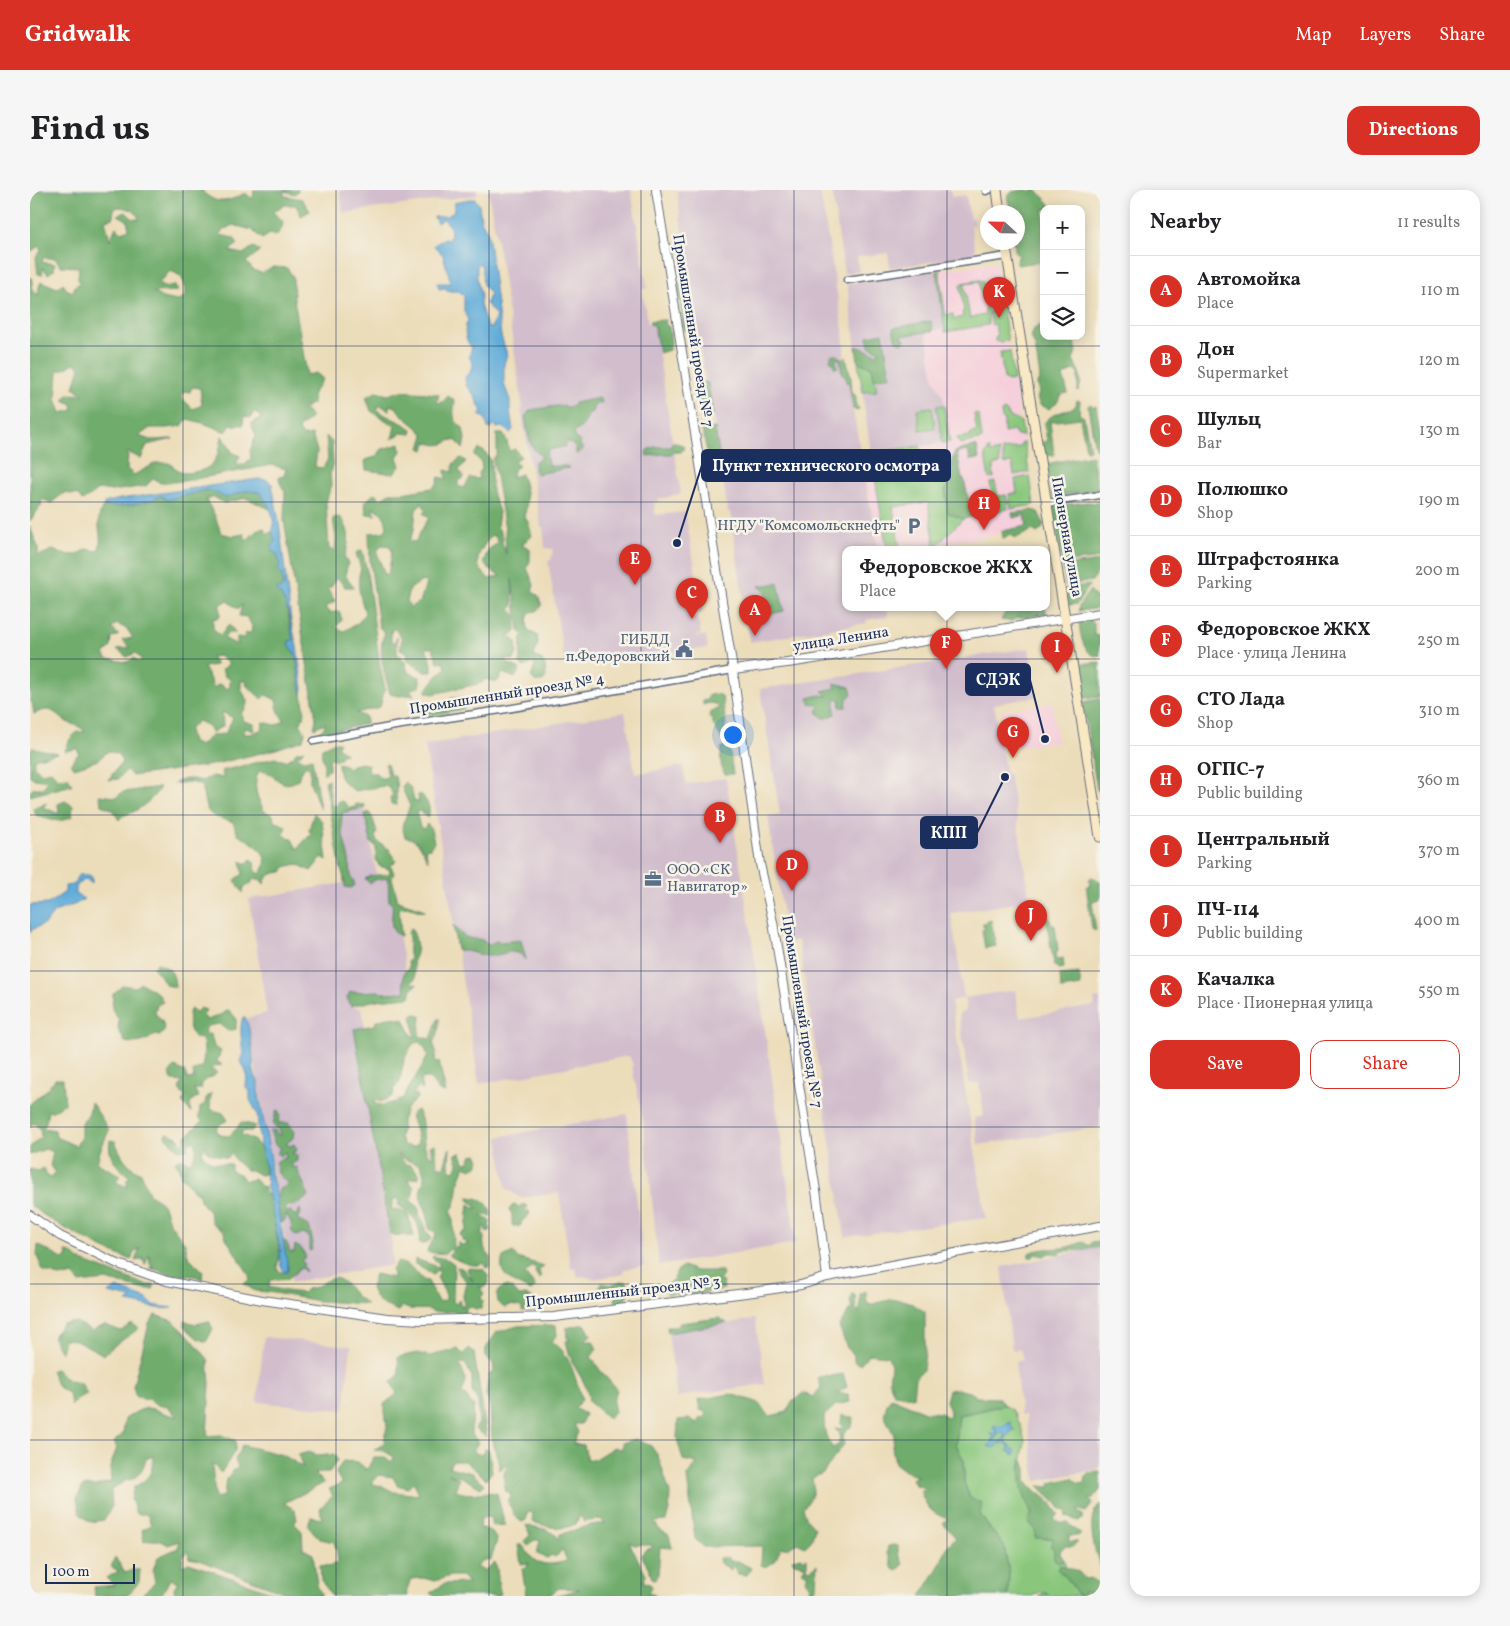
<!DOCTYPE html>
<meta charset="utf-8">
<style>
:root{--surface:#fff;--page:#f6f6f6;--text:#202124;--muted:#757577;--line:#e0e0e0;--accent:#d93025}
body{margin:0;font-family:Vollkorn,serif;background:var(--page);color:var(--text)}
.controls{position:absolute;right:15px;top:15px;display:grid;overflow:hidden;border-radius:10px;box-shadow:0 2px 12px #0003}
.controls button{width:45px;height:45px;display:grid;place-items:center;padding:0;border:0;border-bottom:1px solid var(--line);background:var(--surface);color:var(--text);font:25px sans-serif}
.compass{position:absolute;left:950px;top:15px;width:45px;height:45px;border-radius:50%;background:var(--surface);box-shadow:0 2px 12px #0003;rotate:292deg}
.scale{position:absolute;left:15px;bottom:12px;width:90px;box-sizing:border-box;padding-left:5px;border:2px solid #1b2f5e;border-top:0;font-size:14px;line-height:18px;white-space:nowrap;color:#1b2f5e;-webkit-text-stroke:4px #f7f3e8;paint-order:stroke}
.you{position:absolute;left:702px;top:544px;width:18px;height:18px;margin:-12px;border:4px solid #fff;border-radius:50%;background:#1a73e8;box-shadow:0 0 0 8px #1a73e833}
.badge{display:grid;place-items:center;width:32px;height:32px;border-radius:50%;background:var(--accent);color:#fff;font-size:16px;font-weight:700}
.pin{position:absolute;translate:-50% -41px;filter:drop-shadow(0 1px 2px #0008)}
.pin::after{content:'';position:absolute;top:26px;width:18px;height:15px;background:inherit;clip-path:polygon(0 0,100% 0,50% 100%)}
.popup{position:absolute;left:812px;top:356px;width:208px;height:65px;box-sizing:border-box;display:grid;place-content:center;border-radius:10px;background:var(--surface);filter:drop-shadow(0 1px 4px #0005);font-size:16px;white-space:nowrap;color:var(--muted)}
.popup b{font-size:19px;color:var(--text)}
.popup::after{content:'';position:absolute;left:50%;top:100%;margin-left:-10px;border:10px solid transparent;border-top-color:var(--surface)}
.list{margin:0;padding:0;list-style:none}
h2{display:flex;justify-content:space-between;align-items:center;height:65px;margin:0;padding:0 20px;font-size:21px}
h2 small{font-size:16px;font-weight:400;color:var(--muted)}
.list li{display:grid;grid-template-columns:32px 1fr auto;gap:15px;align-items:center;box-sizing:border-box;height:70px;padding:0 20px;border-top:1px solid var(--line)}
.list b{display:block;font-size:19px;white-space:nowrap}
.list p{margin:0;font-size:16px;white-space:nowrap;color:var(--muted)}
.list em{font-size:16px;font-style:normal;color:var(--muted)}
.actions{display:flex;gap:10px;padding:15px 20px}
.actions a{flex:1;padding:11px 0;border:1px solid var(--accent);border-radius:15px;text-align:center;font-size:18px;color:var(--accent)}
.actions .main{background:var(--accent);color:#fff}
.icon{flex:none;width:28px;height:28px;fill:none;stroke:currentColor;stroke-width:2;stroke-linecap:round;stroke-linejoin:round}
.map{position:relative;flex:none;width:1070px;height:1406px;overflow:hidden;border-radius:15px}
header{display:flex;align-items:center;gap:30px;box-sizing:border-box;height:70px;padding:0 25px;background:var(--accent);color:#fff}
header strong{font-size:24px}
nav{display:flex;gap:28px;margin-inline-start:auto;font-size:18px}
.intro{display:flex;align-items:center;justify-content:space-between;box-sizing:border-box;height:120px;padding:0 30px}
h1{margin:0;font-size:35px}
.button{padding:12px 22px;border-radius:15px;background:var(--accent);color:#fff;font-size:18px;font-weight:700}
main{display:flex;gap:30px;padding:0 30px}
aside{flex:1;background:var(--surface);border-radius:15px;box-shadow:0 2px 12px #0003}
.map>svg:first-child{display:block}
.built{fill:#f5cfdb}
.industrial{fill:#d1bdcc}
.green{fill:#8ac77d;stroke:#527b6e;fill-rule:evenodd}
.forest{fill:#6fac6c;stroke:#456e65;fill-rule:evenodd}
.water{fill:#60acd9;stroke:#3e6e9c;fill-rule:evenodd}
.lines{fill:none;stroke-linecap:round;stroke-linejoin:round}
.minor-casing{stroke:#646c7e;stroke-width:9}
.tertiary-casing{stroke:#646c7e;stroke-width:10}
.secondary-casing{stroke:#646c7e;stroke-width:11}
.minor{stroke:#fff;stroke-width:6}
.tertiary{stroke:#fff;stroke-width:8}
.secondary{stroke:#f8e8c3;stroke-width:9}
.grid{fill:none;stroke:#1b2f5e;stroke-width:1;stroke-opacity:0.55}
.labels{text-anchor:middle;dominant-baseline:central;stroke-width:5;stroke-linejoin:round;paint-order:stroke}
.street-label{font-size:15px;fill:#1b2f5e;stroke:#f7f3e8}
.service-label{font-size:15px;fill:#4e5e75;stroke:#f7f3e8;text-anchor:end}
.leader{fill:none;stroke:#1b2f5e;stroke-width:2}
.callout-dot{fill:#1b2f5e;stroke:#f7f3e8;stroke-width:2}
.callout{fill:#1b2f5e;stroke:#1b2f5e;stroke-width:2}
.callout-label{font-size:16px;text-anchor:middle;font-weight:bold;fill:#fff}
</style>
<header>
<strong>Gridwalk</strong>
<nav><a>Map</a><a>Layers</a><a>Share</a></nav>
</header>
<div class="intro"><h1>Find us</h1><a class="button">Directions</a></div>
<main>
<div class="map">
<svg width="1070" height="1406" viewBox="0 0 1070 1406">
<rect width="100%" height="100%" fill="#f7f3e8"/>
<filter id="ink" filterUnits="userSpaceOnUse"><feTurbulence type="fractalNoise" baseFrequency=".02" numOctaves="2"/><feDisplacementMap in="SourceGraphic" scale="10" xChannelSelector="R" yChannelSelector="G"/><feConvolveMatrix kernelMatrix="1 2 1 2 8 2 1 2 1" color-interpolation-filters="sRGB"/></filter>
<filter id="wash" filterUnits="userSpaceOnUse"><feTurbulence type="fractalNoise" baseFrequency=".0096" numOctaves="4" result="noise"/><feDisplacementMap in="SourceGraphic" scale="20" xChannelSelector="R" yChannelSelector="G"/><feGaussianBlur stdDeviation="1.12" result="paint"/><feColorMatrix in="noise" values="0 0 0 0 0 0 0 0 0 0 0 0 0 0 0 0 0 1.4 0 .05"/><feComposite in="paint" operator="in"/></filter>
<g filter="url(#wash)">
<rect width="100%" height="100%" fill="#ecddba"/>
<g class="built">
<polygon points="966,72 990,228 988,230 991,232 1004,315 993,317 997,336 968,342 968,344 942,349 874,360 848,360 832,264 912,253 913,207 904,189 895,142 914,139 907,81"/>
<polygon points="1022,513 1028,552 988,557 987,553 977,555 971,521"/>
</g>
<g class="industrial">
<polygon points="310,0 447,0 447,5 313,23"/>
<polygon points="458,0 601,0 617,97 612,100 615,117 618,133 624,135 651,304 639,306 639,307 628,309 628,312 624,312 625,325 655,322 673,423 661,425 661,427 667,426 671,444 665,447 676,445 678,458 535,475 518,371 521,370 523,359 515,358 513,337 511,337 491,219 493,219 470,68"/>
<polygon points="647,0 790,0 813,140 815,174 848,360 816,360 816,418 857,418 858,426 836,430 837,433 720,452 700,322 698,322 678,193 676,192 668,146 654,54 655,43 652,43"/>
<polygon points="802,0 921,0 922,7 936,5 940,28 944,28 945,35 941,36 946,65 860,78 858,63 833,66 827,67 829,81 814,83"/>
<polygon points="907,81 914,139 896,142 904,189 913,207 920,252 841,263 817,94"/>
<polygon points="999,458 1003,480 1000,481 1002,492 1005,492 1007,507 964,514 976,584 979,584 987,629 1000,711 921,723 934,808 985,800 990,828 1065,816 1064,809 1070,808 1070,937 948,955 944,928 954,926 949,893 939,894 929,823 936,821 934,808 921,811 956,1028 815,1047 769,754 768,750 757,752 738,626 750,625 730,499"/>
<polygon points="595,522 605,584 653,576 656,594 696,588 720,737 766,1053 629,1076 614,934 602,877 603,875 599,866 449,894 395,555"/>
<polygon points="334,618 347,686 359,684 379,802 320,809 321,816 332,819 335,837 324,839 362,1054 362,1075 262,1092 217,828 237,823 219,709 314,693 303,624"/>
<polygon points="597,924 614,1076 594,1079 594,1084 576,1087 563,1089 553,1086 548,1087 546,1079 541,1079 529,1003 490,1008 476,998 468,947"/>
<polygon points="1070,1057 1070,1279 1006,1291 996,1225 991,1225 985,1172 993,1170 990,1159 982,1160 972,1077"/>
<polygon points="725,1129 735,1194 647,1207 638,1143"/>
<polygon points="234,1147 321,1156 314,1220 227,1212"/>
</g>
<g class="green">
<path d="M910,80v6l5,39 8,-1 1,5 9,-2 -1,-5 2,-1 -4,-26 2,-2 18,-3 3,1 5,31v13l-43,7 -8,-61zM949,92l2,12h2l2,21 -15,3 -6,-34z"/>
<polygon points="965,114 972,115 978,151 969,152 965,151 965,148 967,147 965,134 962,135 959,122 966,120"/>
<polygon points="980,161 984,190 979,191 974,189 970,162"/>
<polygon points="828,172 842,177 847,201 833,202"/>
<polygon points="914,215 920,252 912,253 911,247 912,246 906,216"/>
<polygon points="902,217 905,238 890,240 887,219"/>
<polygon points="974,220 979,224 978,226 991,232 993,246 986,245 984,241 974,243 974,229 972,229 971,222"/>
<polygon points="945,223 949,226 952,249 930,254 927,248 941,246 941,243 947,242 944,224"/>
<polygon points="994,252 999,282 984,285 982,273 974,274 972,260 990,257 991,254"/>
<polygon points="890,256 893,265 898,267 901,284 918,281 926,325 933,329 904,358 897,360 872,360 905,355 898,312 863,317 870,360 857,360 841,263"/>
<polygon points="959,258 960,263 969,261 970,274 963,276 964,288 959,289 955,265"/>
<polygon points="1000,286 1004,315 981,319 979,304 987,303 985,289"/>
<polygon points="965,292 968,306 976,305 978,319 965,322 960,293"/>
<path d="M975,1215l8,6 8,15 4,15 -5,29 15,59 9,10 10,-1v12l4,12 7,-1v6l-5,-2 -3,4 10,9 12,18h-40l3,-3 6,1 -7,-3 -8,5h-25l1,-23 -5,-28 -14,-16 -20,-30 -6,-17v-21l-8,-16 2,-30c17,-2 31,-7 47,-10z"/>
</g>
<g class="forest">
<path d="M0,0h174l-2,1c15,15 26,11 43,2l8,6 1,-9h45l-4,4 -12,-3 2,5 17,3 8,12 -9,5 -5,-11h-12l-11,7 10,9 -1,7 -6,8 -6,-2 -8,5 -10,-9 -19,-5 -10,5 -3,5 14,3 4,6 -9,7 14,3 10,-7 7,4 -14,11 7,8 9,3 11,-6 14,1 6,9 1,22 13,76 9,-2 7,6 -11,16 1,8 -10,6 9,8 -14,12 5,7 9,-1 5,16 -2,16 8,1 5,-9 -2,-23 6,6 1,21 -3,10 1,12 -5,18 3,46 6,2 1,-13 -3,-20 7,-1c11,13 10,25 4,40l4,6 -3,12 9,12h-9l-8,-10 -6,10 -4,1 8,13 -10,7 5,5 9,-2 3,9 -6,7 8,4 14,-8 7,-10c-4,-14 -10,-31 -4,-44l-5,-16 6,-3 5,21 13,96 5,21 -5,19 -24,6 10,4v7l-40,9 -7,-1 5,-4 1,-5 -11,5 2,-9 -32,-199 1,-28 -5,-9 -1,-6 5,-1 2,-7 -14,-4 -88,16 -24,2 -6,-5 -8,8 -34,5 -14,-2 -6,6 -10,6 -4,-6 -14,-2 -13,10 -9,-4 -1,7 -11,15v-244l2,2v8l6,9 1,-9 2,-6 16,7 6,-5 3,6 7,3 2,-6 5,-3 -2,-4 1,-12 -18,-1 -6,-8h-12l-1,4 13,2 -1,6 -6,4 -5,-6 -1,7 -4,-1 -2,-17 5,-7 -2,-4 -9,6zM91,17l12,3 7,9h-7l-7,-7 -8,3 9,5 2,9 -7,3 -6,-5 -6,13 -5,-20 8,-2 1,-10zM140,81c13,4 16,12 15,25l-7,5 -16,-3 -9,-6 25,-1 -4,-6 -9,2 -6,-4zM44,173l6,4 -6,21 10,7 -16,-1 -4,6 8,4 1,6 -12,3 -5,-14 2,-28 8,-3zM162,197l8,1 2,17 -9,4 -11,-11 2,-7 6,1zM224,221l7,7 -10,6 5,11 -6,16 1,7 -6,6h-9l4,-8 -8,-4 -5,-10 -5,-6c-4,28 -11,36 -40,37l-13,-10h-13l-22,12 -7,-6 1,-17 13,7 6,-14 26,-6 -23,1 -11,-4 11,-8h17l15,-2 5,-7 16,4 23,9 5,-7h12l1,-9 7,2z"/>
<polygon points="992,0 1000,0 1001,4 1003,0 1007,0 1020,14 1019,19 1014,19 1014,82 1012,79 1011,74 1007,72 988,75 986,72 989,65 985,62 985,56 982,53 988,52 988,22 978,22 979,14 977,7 982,2"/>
<polygon points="648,93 653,93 656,120 662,115 664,129 657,127 655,131 656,136 659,138 654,141"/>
<polygon points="635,130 636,135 639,137 641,152 639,160 629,163 624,135 620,134 620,131"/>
<polygon points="901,131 903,141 871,146 875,150 873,153 866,151 863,138"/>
<path d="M1014,133v13h29l3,16 -3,7c4,10 12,20 5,32v-19l-5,-2 -10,6 5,17 -7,1 -4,9 -8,6 -9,-4 -3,-7 2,-5 -2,-9 3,-7 -5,-31 -4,-9 3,-8z"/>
<polygon points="853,143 860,186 844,189 842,177 828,172 826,156 847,164 849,161 839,156 838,146"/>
<polygon points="802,164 808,165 812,169 816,167 821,188 822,202 826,206 826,217 829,218 827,221 823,219 819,193 816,192 815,185 812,184 810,169 805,169 808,177 804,177 803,173 800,170"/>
<polygon points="676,192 678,193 683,225 678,224 672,228 665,194"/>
<path d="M371,201l38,3 -2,9 6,-1 5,-6 7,5c-2,13 -3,19 8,27l2,11 -2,10 -6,-8 -6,-1c-9,6 -15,6 -25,2l-2,8 -4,-2 4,-13c-8,-11 -21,-16 -28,-28l-7,-2 1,6 -10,-6 -3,5c11,8 24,11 35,19l-1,5 -10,-1 -9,6 3,-13 -24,-15 -5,-14 10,-5 12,3z"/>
<path d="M569,208l3,5 -8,2 -2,7 -4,2c-2,9 -6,14 -14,18l1,6 6,4 -1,3 3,4 -7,5v-7l-9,-6 -3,6 -16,3 -2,6 3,10h17l3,2 -33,6 -2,-5 1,-8 6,-2v-4c-13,-6 -13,-24 -16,-38l5,-7 34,-5 1,2 9,-1v-3z"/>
<path d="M1047,210l3,1 -1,13 5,3 6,33h-4l-6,-32 -30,4 4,33 -9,1 -3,-15 3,2 2,-3 -3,-16c7,-12 19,-11 31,-17z"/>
<polygon points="1061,214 1064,217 1066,216 1070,240 1070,259 1065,258 1058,216"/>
<polygon points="685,238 693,289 679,282 681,278 672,240"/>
<path d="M467,244h6l4,7 2,10 6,-2 6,8 -8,4 6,5 -6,4 -1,7 9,-3c5,12 8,30 3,42l4,6 4,14 -10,8 8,5v12l-3,7 7,17 -2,7 6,3 4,11 -5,5 -7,1 -3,8 1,11 9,4 1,7 -4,15 7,2 4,7 1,11 -4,5h-6l-5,-5 4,-11 -2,-3 -9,4 -4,-3 1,-25 2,-4 -4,-4 -7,-52 1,27 -3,4 5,4 1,18 -7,4 7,5 1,12 -3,7 -8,-1 1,4 13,6 -5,9 -12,-5 -6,9 -13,-3 -2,4 -49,11 -7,-2c5,-10 12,-17 20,-24l-3,-7 -5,2 -5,-15h-7l6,15v9h-7l-17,-11 -1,-8 -7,-3 2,-12 -8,-10 -3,4v10h4l2,-5v16l8,9 3,10 12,5v10l-10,2 4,6 -15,1 -9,-2c-4,-17 -14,-44 -5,-61l-6,-6 -9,-66 -1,-28 14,-1 4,-4c-1,-10 -4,-16 -14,-20v3l3,4 -10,-1 -1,-12 10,-9 6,6 9,-6h12l30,-5 5,-4 2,-7 7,2 -1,-9 8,2v-8l8,-6 5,3 -7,9 5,8 -6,3v5l6,2 6,-10 9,1 -1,-5 4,-5 -1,-7 -7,-7 5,-6 6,3 6,8 1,32 7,20 -2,14 6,11 -1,5 4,12 -1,-26 -12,-69 4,-5zM392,313l4,7 -3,3 6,5c-6,8 -9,16 -14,24l-6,-1 5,-11 2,-20zM462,345l4,2 1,7 -8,5 -6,13c6,7 10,11 18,14l-12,3c-3,-3 -6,-7 -9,-10 -7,-12 5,-25 12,-34zM351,355l9,1 2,6 -4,23 -4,-2 -7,-21zM393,391l3,2 -6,19 -10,5c-8,-13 2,-21 13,-26z"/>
<polygon points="642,252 653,255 654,259 651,262 644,262 641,264 633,264 616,266 617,260 625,257 641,257"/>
<polygon points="370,254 371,261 367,267 370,276 364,284 336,280 335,270 346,267 352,259"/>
<polygon points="944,256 947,257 949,269 940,270 938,261 927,263 932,289 934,289 940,317 951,315 949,303 955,302 958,316 957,320 954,324 933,329 918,323 915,300 920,291 918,279 925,262"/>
<polygon points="1062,265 1068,300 1022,307 1016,274"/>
<path d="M176,300l9,2 10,6 21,-7 13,1 13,18 -26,-12 -22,5 -10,-6 -8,3 9,16 6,17 12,3 11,-2 2,7 10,-10 8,-3 3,6 5,-2c6,16 15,46 9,62l5,9 7,37 -5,2 8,13 9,58 -5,11 5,8 -2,8 -30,10 -62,15 -79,11 -5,-6 -9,9 -10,1 14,-18 -4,-8 -10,-3 -10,9 -23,8 -5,-4 9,-11 -2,-4 -12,2 5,-12 7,-7h8c-7,-8 -10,-6 -18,-10 -14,-9 -14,-17 -33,-8l-2,-12 -2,-1v-174l8,20v9l15,-6 9,4 14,1 10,-6 12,2c7,-18 -6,-27 6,-45 16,2 43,-3 57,-11l6,5zM197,411l11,8 4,-4 -3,11 8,1 5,9 -1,7h-6v5l-8,-1v8l-13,-7 4,-5h8l-7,-8 -9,10 -7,-7v-9l7,-2v-13zM87,434l10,5 6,9 -11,2 8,8 -13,1 10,8 8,-4 7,7 -4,2 -4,-4 -7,4 -20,-3 -3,-5 7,-7 1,-9 7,-3 -8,-7zM189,466l10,8 -7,5 2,7 6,3v7l-2,3 -9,-5 -5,4 -10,-21 12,-2 -2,-4 -3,-4zM211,491h6l-1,4 16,14 4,-4 10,5 2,10 6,11 -9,4 -12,-3 -1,7 -11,5h-8l3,-6 8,3v-7l-10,-3 -3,-7 3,-3 4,-9 -7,-13zM192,522l11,6 -8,16 -13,1 -12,11 -8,-4 -3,-12 9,-9 10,5 3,7 12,-7z"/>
<polygon points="1057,312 1070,313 1070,368 1032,373 1023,316"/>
<polygon points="1003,320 1008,322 1014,334 1012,339 1007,343 1003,340 986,348 978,344 976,348 973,348 972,341 997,336 995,325 983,328 982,323"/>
<polygon points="1070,371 1070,379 1062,391 1036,395 1033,376"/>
<polygon points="748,393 754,421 741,424 739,416 743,416 743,414 737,409 734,401 729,396"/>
<polygon points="1060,395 1047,414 1039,415 1036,398"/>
<polygon points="1060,400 1064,406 1070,409 1070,418 1048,421 1049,416"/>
<path d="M999,418h16l2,6 -30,4c-4,4 -10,3 -16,2l4,-7 18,-4 7,3z"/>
<path d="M1060,429l4,5v11l5,1 1,20c-17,1 -20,-22 -21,-35z"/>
<polygon points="1070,472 1070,507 1052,508 1048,478 1050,474"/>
<polygon points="804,493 820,497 822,504 817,509 816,517 810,517 811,510 805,509 805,524 798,528 793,528 787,522 789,517 786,514 780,513 778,508 790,505 798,506 792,501 806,498"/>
<path d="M688,504l4,2 4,29 -2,2 3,4 1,9 -5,1 -10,-17v-5l-4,-2 3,-6 6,-2v-3c-4,-4 -10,-3 -15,-1v-4l4,-1 2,-5z"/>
<polygon points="422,508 430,508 436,516 433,519 403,525 397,523 397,515 416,513"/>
<polygon points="1070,509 1070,602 1067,600 1053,512"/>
<path d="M305,552h4l-1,6 8,5 -5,1 -1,4 -5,3 -4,-4 -2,4v9l-5,4c-1,-3 0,-5 0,-8 0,-7 -4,-9 -2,-18z"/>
<path d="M699,556l4,28h-8c-5,-6 -5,-18 -3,-27z"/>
<polygon points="3,557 8,559 27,563 4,569 4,577 12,583 21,581 28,588 38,587 42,595 0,606 0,602 3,598 14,598 17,591 5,589 0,586 0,560"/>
<path d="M274,560l-7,8 7,2 8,-2 8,51 -10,-27v-14l-4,-3 -6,8 -2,7c-19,12 -22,-9 -39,-9 -7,15 -2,26 5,40l9,4 1,6 12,5 -3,9 9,4 5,10 12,-13 3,1 -3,-7 5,-17 8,8 5,39 -5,-3 -11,14 -14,-7 -12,3 -3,5c-9,1 -15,2 -18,12l-4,-5h-7l-2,5 -7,3 -1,6 -8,-13 8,-6 -2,-13 6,3 4,-5 3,3 1,8 5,4c16,-18 -7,-32 -22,-39l-5,-13c-30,-8 -25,-8 -32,-37l-11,-3 -17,2c11,-6 18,-6 29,-3l10,-5 12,2 -3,-7 54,-13 10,3 8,-4 3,-5z"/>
<path d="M308,573l7,2 5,4 2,-4 10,-2 6,2 1,8h7l4,5h4l4,-2 -3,-12h2l3,10 5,2 2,12 -1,2 1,15 -6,-1 -1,-7 3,-1 -3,-8 -6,-2 -29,5c-14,-10 -16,-11 -17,-28z"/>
<path d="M298,590l4,25 5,1 1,-4 5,-1 6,7 6,-1 1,-3 9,1 -1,3 -22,5c-3,22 9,42 9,64l3,3v6l-4,2 -5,-1 -2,-13 -2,-4 -16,-89z"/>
<path d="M375,592l6,6 3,13 5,1 -1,-7h4c6,8 10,14 5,23l-6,-7 -5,1 4,15 4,2 3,-5 4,5 3,13 -4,6 -5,1 3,12c-6,-12 -9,-22 -23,-24l-3,-11 8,-20 -8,-18z"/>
<path d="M130,597c-5,10 -17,20 -27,25 -6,3 -10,2 -14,8l-6,-10 -11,-5 -3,-10 17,2 7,-5z"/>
<path d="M35,611l8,5 -1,10c-12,8 -23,4 -36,-1l-3,-7 14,-5 -4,4 16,7 -1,-10z"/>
<path d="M339,622l4,7 4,13 -2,5 3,5 11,7 7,12 -5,5 3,7 -2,5 6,23 27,9 -1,2 -17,-5 -8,1 2,28c-15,-5 -7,-21 -9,-33l-3,-2 -1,-23 -14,2 -4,3 -5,-4 5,-3 19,-2 1,-4 -4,-2 -7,-2 -3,-7v-13l-5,-3 -6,-29z"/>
<polygon points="1061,687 1065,688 1070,692 1070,710 1062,711 1066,740 1065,741 1062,739 1057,702 1057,696 1060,696 1059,690"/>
<polygon points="1016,728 1020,728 1021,734 1025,736 1028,760 1026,763 1027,770 1033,768 1034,778 1028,779 1024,775"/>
<polygon points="961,730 966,756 955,758 952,740 956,737 953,736 953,733"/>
<path d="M423,735c4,5 10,12 16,13 10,3 11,-2 19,7l8,-4 5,1 20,-2 5,19h-2l-2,-4c-13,-7 -17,0 -30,1 -11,1 -22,-6 -35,-6z"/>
<path d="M381,738c6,10 8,23 2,32l2,19 -4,2 1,2 5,1 -2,3 -3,1 -2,9 -33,3 -26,6 -4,-8 3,-6 29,-1 1,2 26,-1 -3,-9 1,-11 5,-4 -1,-6 2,-4c-3,-7 1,-17 -2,-25z"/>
<path d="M127,773c14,6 17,8 18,24l-9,-2 -6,-10 -7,-8z"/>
<polygon points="1049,783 1051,796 1031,799 1030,785"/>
<path d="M111,793l18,11 4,8 -6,3 -2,8 7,8 3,9 -5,6 -6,-1c-10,8 -17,9 -29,7l-7,-13 1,-9 -7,-11 1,-15 10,-9 12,2z"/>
<path d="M170,818l6,2 -3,5 4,5 11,-4 11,-6 7,8v11l-8,2 -9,-7 -12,2 -3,7 7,2 3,12 7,4 -4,10 5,4 -8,1 -3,3 6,4c-5,6 -11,5 -16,11l1,5h-8l5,8 -6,2 -3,6 1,7 -9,-9 3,-6 -6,-8 3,-7 -9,-1 -4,-8 6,-6 10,5 2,7 7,-1 -1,-7 9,-4c2,-9 3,-20 0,-28l-7,-1c-7,-9 -8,-18 -5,-29l6,3z"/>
<path d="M384,823l7,3 -2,20 11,3c5,-7 4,-14 9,-21 0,9 0,18 -6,24l3,9 -1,11h4l7,31 -7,-2 -10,-13h-6l-2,4 2,8 -5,-3 -6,8 5,-1v4l-11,11 -4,12v8l-2,8 3,8 10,2 5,-3c0,-11 -5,-19 -7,-30l6,-4c10,14 2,36 14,48l1,-4 -2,-8 5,-2c2,7 1,14 2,21l6,3c4,-6 3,-13 7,-20l-1,17 2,6 5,-1 2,-7 -3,-9 6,-1 3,9 4,1 4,-8 5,-1 3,5 -3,7 -6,3 -7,-3c0,6 -4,10 -5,16 -2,12 -1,19 -8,29l2,10 1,26 4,1v-6l4,3 6,-1 -5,-3 -3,-7 6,-3 3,-27 8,5 -1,-4 -7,-4v-4c12,1 22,6 22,19l-7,-1 -3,1 10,5 -2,4 2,5 -4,3 -2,-6h-2v6l-4,1 6,2c-3,7 -1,15 5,20v12l-4,-1 -1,-4c-12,6 -26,-2 -37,-8l5,-4 -3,-2 -5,5 -18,-2c1,-8 7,-10 9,-18l-4,-4h-3c-1,-6 -1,-11 -2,-16 -1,-6 -5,-10 -6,-15 -4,-14 10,-18 -2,-35l-13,-4 -8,-6 7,10 6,1 8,8v5l-11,1 6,9 -3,13 8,6v8c4,6 7,9 6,16l5,4 1,4 -5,4 -4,1 -3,-2c3,-19 -6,-27 -21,-37l1,-5 -2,-2 -4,3 -2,8 10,1 7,4 6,22c-7,1 -12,-2 -19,0l-5,-3 -36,-204 21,-4 1,-4 15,-4 13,2 7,15 4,3 -3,-21zM390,852l5,6 3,8 -25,42 -7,4 -17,4 -5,-4 1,-3 5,3 13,-6 1,-8 6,-6c2,-15 4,-27 14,-39z"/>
<path d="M25,889h8l2,24 -12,8h-5l-2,12 -3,5 12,2 1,7 20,9 5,-9v-12l8,-12 2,-11 18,28 -9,21 -3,12 23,12 -4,7 11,5v-8l3,-2c-13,-10 -23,-20 -20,-37l5,1c6,15 11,24 26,32l8,21 10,6 6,9 4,13 16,21 3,13 15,15 -1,8 -7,-3 -21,-1 -24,-7 5,-1 -5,-2 -1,-10 -4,10 -2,-6 -8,2 5,-13 -7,6 -1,5c-18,-2 -88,-41 -102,-54v-36l8,2 6,-3 3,7 5,2 3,-5 -5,-6 3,-14 -8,-3 -15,6v-8l11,-10 -1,-8 -6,-6 -4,4v-23l18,-16z"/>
<path d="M181,903l-1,16 13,4 5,7 -6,3 -6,6 4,6 9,1 8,-8 4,-6 14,4 -4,6 -8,-1 -2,4c21,5 24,19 24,39l-5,1 -9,-5h-5l-11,-10 -3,-6 -5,4 -17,-5 -4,-3v-5l-2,2 -2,7 11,9 18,1v7l9,3 5,7 9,-2 7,7 4,1v5l5,5 9,52 1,1 -3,18 3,4h7l1,-3 -5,-29 4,3 3,9h4l1,-7 7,4 4,8 -5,3 3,3 -1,3 3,6 -5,-4 -14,11 -17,1 -1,7 17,4 17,2 3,-4c8,0 15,-5 22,-9 13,-7 21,9 29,17 3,2 7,5 10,7l-48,-3 -51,-9 -13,-1 -11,-7 6,-5 -2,-6 -21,-33 -3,-8 -12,-9 -3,-11 -9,-12 -1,-6c-10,-5 -9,-12 -18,-17l-2,-10 -4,-5 4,-4 11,4c7,-7 7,-13 5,-21l-6,1 -2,7 -9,1 -14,-15 4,-2 11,5 2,6 3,-1 2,-7c7,-4 9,-11 17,-14l-4,-5 1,-10 5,-3 1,-6z"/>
<path d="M248,920l2,5 -2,8h11l5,8 -1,7 -7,6 4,2 4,-2 3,6 -5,3 5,2v6l-5,3v4l5,-1c2,11 10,19 11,30l-14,9 -7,-1 -2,4 3,3 3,-1 2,4h3l4,-6 1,5 -4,5 7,5 5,2 4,17 -2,8 -2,-1v-10l-1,-5 -7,-1 -5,2 -4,-4 -1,-10 -5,-8 -1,6 -4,4 -4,-21 2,-14 6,-2 2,-4c-7,-7 -13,-12 -10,-22l9,-4 -1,-5 -4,4 -4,-2 3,-7 -5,-2 -5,-14 5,-1 2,4 4,1 -2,-6 -6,-4 3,-14z"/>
<polygon points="485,1014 490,1018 493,1014 497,1016 495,1021 499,1021 500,1024 491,1032 491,1035 487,1037 485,1034 484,1037 482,1035 482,1024 479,1020 482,1016"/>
<path d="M1070,1051v6l-16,3 -21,1 -3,3 -11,-1 -5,3 -9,-2 -2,3h-4v-4c11,-5 22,-4 33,-5 7,-1 15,-4 21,-6l6,4 3,-4z"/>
<path d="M8,1055l26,15 3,-3 -1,-5 6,1 7,7 67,25h9l-2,4h-11l-36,-9 -26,3 -7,-8c-10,4 -19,-1 -30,-4l-6,-15z"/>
<path d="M483,1062l4,6 27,8 -5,5 2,6 -2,2 -4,-7 1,-3 -4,-2 -7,7 11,13 -5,4c-15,-7 -35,-14 -28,-34z"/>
<path d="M403,1066l16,4 5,4 -1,38 3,2 3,-4 3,7 2,-4 -1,-8 3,-14 -8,-8 -1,-6 5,1 11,13 -7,-13 17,1 5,7 1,7 -6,5 -4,-2 5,8 -3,3 2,5 -2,7h-5l-7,-3 -3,2v5l-9,1 -4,-3c-7,2 -13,0 -19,1 -9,-6 -22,1 -32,-6l-4,5c-16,-8 -19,-4 -27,-23l4,-14 18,4 -1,-8 5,-8c12,2 19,9 26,18l5,1 10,21 8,-2v-5l-9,-18 3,-5 -4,-2 -3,5 -18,-11v-5l24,8v-4l-7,-5z"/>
<polygon points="653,1076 666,1081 692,1081 693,1085 689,1091 693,1092 694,1099 662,1105 655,1102 650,1107 646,1103 638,1105 635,1101 637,1094 644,1089 647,1081"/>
<polygon points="591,1091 597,1092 600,1099 597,1108 588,1113 585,1111 586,1105 577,1104 574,1100 574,1097 569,1096 571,1093 581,1095"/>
<polygon points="477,1096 484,1100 489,1106 496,1105 513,1115 508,1121 492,1121 492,1117 480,1115 475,1118 468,1113 467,1105 470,1099"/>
<path d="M836,1101v7l3,7c27,-7 32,-10 56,7v40l-2,18 -8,8 -2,19 -19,-3 -5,-13 2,-16 -3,-9 -19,-2 -9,10 -6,-2v-7l-7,-7 -8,-22 13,-19 -2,-4 2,-9 3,1 1,15 4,1v-18z"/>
<path d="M125,1125l18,6 17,16 18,22 2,25 -3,52 14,-1 15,6 -1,10 -14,22 -9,-9 3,34 9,-2 2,-17 12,-13 -3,-6 7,-15 41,10 20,12 -5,-12 11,-3 10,4 15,-2 3,6 -8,13h-14l9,10 -40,20 11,7 2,10 -3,3 8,8 1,18 10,5 4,31 5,11h-29l-94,-36 -10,-2 -1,-7 -5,6 -1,9 7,-3 94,33h-108l-1,-8 4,-7 -8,-2 -9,17h-16l-2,-3 12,-10 -2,-13 5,-13 20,-9 1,-7 -11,4c-8,-6 -14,-6 -24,-3l-2,-12 9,-5 -4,-11h-11l-5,-15 3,-12c15,-8 19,-14 19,-31l-7,3 -4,12 -9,8 -8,2 -14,9 1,16 -8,14 -14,2 -10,-8 -3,-15 6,-13h12l16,-4 -1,-15 7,-19 -3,-6 9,-8 2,-15c27,-19 25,-8 53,-2l-11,-10 -10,-2 -8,-6 -13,-2 -3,-11 16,-62z"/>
<polygon points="689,1128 697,1133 638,1143 637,1137 646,1137 650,1133"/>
<polygon points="155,1131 166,1134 179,1131 183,1139 176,1152 167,1148 155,1137"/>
<path d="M46,1132l16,9 13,-6 16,6 11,-7 7,4c-12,10 -25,16 -35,27l-28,-15 -12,-1 -3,14 -8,-16 9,-13z"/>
<path d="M555,1134l6,11 -8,6h10l4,8 -6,8 9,13 17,20 -4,12 2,10 -7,6 -19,-16c-1,-19 -10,-25 -17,-41 -3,-6 -4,-13 -6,-20l4,-1 -3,-2 -1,-10z"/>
<path d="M526,1135l1,11 -6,6c19,7 25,40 31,58l-8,8 11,6 -4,10h-7l4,8 -5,12 11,1 3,14 6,1 21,-13 8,3v-7l14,-4 15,7 7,10 12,37 -1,17 -3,11 -12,1 6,8 9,5 3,13 -12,-1 -2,28 -3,5 -3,-2 -4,-11 -7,-12 4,-5 7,-2v-3h-17l-6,-3 17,33 -3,7 7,1 2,4 -5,7h6l3,2h-102l26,-7 -21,-1 -8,6 -7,2h-18l-4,-28 5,-1 2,-4 -8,1 -3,-19h4c4,4 6,9 10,13 9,9 23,6 35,3l-5,-12 -4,6 -4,2 -2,-2 -5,3 -10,-4 3,-14h-6l-6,6 -4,-5 6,-6 -4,-10 19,4 11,6 2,5 2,-6c14,-3 33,-12 46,-10l-6,-5 -16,3 -4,-7 -4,9c-18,8 -27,2 -44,-2l1,-9 -5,-1 -2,8 -4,2 -8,-6 -6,-16 3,-5 -5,-3c-3,-12 -4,-18 3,-28l-10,6 -1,-11 -6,-18 -2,-35 -4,-11 3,-20 5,-4 -1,-8 -8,-6 1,-9 11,-16 21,-6z"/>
<path d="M439,1158l5,5 13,84 -12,-8 4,-6 -1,-21 -6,-11v-14l-7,-14 -6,1c5,11 10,15 3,28l12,14 -3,27 7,9 -5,10 8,3 5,-7 3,2 3,22 -6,7 -21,-18h-13l-3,6 23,6 12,11 -3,4 -20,-11 -13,-3 11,5 -4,11c15,8 25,0 42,3l8,32 -13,1 -2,-9 -9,1 -1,10 11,3 6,9 -6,20h-8l-6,7 7,4 11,-9c4,11 2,21 6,32l-4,2h-63l-4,-3 14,-9 24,-1 -6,-7h-12l-15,5 -12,-3 -12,1 -5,13 2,4h-77l-2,-5 -8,-10 -1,-16 8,1 10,-3 -1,-11 -3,-10 -14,-3 -12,-13 3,-9 11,2 -2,-11 13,-12 -4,-7 13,-5 -6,-11 7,-12 15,1 9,8 6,-12h13l6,4 2,-5 -10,-6 -10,-1 10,-7 3,-17 -3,-22 13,-10 -6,-12 8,-7 -1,-18 19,-4 13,3 28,-7 5,5zM349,1285l14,2 4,8 11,3 6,-6 5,13 -25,-3 -12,-6 -11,-2z"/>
<polygon points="26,1179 39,1191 51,1193 57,1204 50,1207 41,1216 39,1204 28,1197 21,1180"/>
<path d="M813,1184l4,13 -10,6 11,1 2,8 -14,3 -12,11c0,13 1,22 9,32l6,-4 1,-10 -5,-5 8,-1 -2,-5 1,-8 12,3 -2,8c-8,4 -10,9 -8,18l-21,29 -11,5c3,13 0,20 -9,30l4,11 8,9 -4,13 -6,6 -8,-4 -8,5h-8l-6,13 -9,6 -5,-2 1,-19 -58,1 -9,-8 -8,-62 10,-14 -14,-3 -6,-22 1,-18 11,-1 8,5 2,-5 6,-2 2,-4 -7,-3 -2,-10 32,-6 27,8 13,14 17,-4 4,-9 12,-10 10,4 8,-10 -3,-9z"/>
<path d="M927,1199l12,3 8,5 22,1 6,7c-16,3 -30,7 -46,10l-3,30 8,16v21l6,16 12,5 -2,11 10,15 14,16 5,28 -1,23h-87l18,-30 9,-21 8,-7 -13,-15 5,-4c-18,-7 -20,-10 -28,-28l5,-3 -9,-3 -4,-6 5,-3 -9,-3 -13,-10 -3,-16 2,-12 -10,-20 3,-11 4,-6 34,14 16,1 8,5 1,-7 -4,-10 3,-11z"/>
<path d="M992,1268l4,11v13l24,20 9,13 -6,4 7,4h8l13,11 -4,2h-8v6h9l-5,4h-7l-5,3 -1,5 5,7 -7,1 -4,-3v-9l-4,-3 3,-9h-18v-9l-7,-7 4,-9c-10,-18 -14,-34 -10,-55z"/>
<path d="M1070,1282v18l-7,9h-5l5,4 -7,9 -6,-2 -3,1 6,4v4l-5,2 -13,-5 2,-2v-3l-6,-1c-6,-10 -15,-15 -22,-24l12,1 -1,-4 23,-5 5,6 6,-1 1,-6 3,-4z"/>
<path d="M1070,1314v62c-6,-17 -15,-48 0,-62z"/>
<path d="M864,1355l4,1v8l5,10 -5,7 -4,-1c-4,-5 -3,-12 -7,-17l1,-7z"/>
<polygon points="85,1367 95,1383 102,1380 110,1380 109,1392 97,1406 65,1406 64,1397 85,1395 76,1388 89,1381 81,1377"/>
<polygon points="772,1367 773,1370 777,1368 777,1378 780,1380 787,1374 786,1397 782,1405 778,1403 780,1396 775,1390 778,1385 771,1380 775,1378 774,1375 764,1373 762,1369"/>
<polygon points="689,1368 698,1368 700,1371 708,1371 721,1378 717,1385 708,1384 703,1376 701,1376 701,1380 690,1373"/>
<polygon points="1030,1375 1048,1381 1055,1389 1061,1388 1069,1393 1070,1406 1059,1406 1055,1401 1054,1406 1049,1406 1037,1388 1027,1379"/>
</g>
<g class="water">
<path d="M439,9h6l4,6 2,15 7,13 13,103 6,18 -3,10v20l6,16v10l3,20 -3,3 -8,-6 -5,1 -3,-4 -3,2v3l-3,-1 -3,-10 -6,-3 3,-4c-6,-10 -7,-18 -16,-25l-1,-9c7,-7 9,-12 4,-21l3,-8c-7,-8 -9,-18 -4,-28l-4,-9v-15l-5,-5h-11l-3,-3 -6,1 -2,-6h14l-8,-28 -9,-9 3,-4 7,-3 4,1 3,-5 -1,-9 -7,-7 -6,4 -3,-6 14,-1 6,-5v-8zM450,73l2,5 1,18 7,7 -4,10 10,13 -5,12 -4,-1 -7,-22 1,-9 -4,-17v-14z"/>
<path d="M228,289l10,1 4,4 7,38 12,98 6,27 6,41 -1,7 -6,-40 -8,-13 5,-2c-3,-16 -3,-38 -17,-49l8,-5 -3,-13 -3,-3 2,-6 -2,-9 -7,-5 4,-10 -3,-8c6,-15 -5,-29 -13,-40l-13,-1 -21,7 -10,-6 -9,-2 -39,10 -6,-4c-14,7 -41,12 -57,10v-3l16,-4z"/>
<path d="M51,684l8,1 3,2v7l-6,-5c-7,4 -11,6 -10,15l8,5 -8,5 -22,8 -9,12 -12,5 -3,4v-28l18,-1 17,-12v-6l8,-1 3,-4v-3z"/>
<path d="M213,827h2c5,10 7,29 8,41 0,8 0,16 5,23v9l13,70c-3,15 8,30 6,44l11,64 -1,4h-3l-3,-5 -2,-14 2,-1 -14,-65 -2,-21 -5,-21 -3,-32 -7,-13v-9l-4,-3 1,-14 -6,-13c5,-11 -4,-28 2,-44z"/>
<path d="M87,1098l30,11 6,6 20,3c-16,3 -30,-4 -46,-6l5,-4 -24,-5z"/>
<polygon points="981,1232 981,1237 985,1240 982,1240 978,1246 976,1247 976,1250 982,1259 985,1260 985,1264 983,1265 982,1262 978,1261 979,1257 975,1252 962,1258 958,1256 963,1252 962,1248 967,1253 974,1249 975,1245 973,1242 968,1245 966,1244 967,1249 964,1249 963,1245 961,1244 967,1240 963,1239 964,1236 966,1235 969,1237"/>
</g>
</g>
<g filter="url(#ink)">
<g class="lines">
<g class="minor-casing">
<g id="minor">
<polyline points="956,1 959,0"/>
<polyline points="817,90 977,66"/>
<polyline points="1017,313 1070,305"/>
<polyline points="284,551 365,536 471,520 703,480"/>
</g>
</g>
<g class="tertiary-casing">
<g id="tertiary">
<polyline points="626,0 701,467 730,674 743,732 787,1007 797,1087"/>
<polyline points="703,480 765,472 1070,423"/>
<polyline points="0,1025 30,1046 88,1074 137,1091 232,1110 357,1128 391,1130 524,1127 724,1102 771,1095 797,1087 1070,1036"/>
</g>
</g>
<g class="secondary-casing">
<g id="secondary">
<polyline points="967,0 970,22"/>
<polyline points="975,52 1070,647"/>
</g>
</g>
<use href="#minor" class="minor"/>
<use href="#tertiary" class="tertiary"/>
<use href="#secondary" class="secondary"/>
</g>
</g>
<path class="grid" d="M153,0v1406M306,0v1406M459,0v1406M611,0v1406M764,0v1406M917,0v1406M0,156h1070M0,312h1070M0,469h1070M0,625h1070M0,781h1070M0,937h1070M0,1094h1070M0,1250h1070"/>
<defs>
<g id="parking-bare" transform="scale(1.35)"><path d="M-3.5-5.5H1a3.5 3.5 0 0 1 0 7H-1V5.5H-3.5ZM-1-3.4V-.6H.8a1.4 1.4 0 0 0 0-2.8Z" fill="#5c6f8a" stroke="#f7f3e8" stroke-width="2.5" paint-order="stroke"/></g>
<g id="civic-bare" transform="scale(1.35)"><path d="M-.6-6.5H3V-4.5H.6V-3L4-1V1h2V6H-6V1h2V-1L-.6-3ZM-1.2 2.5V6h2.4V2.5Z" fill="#5c6f8a" stroke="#f7f3e8" stroke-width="2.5" paint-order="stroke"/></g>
<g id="office-bare" transform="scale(1.35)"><path d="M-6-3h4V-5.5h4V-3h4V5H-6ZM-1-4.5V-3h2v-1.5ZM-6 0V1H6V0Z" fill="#5c6f8a" stroke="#f7f3e8" stroke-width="2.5" paint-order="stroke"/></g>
</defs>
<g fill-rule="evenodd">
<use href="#parking-bare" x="884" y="336"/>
<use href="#civic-bare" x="654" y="459"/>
<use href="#office-bare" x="623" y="689"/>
</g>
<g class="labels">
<g class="street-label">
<text transform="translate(662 141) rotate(81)">Промышленный проезд № 7</text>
<text transform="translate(1036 347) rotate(80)">Пионерная улица</text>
<text transform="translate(811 450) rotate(-9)">улица Ленина</text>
<text transform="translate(477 505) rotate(-9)">Промышленный проезд № 4</text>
<text transform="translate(771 822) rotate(81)">Промышленный проезд № 7</text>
<text transform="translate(593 1103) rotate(-6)">Промышленный проезд № 3</text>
</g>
<g class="service-label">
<text x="870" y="336">НГДУ "Комсомольскнефть"</text>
<text x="640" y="450">ГИБДД<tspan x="640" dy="17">п.Федоровский</tspan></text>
<text x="637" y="680" text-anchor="start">ООО «СК<tspan x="637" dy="17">Навигатор»</tspan></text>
</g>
</g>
<path class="leader" d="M647 353L672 275M1015 549L1000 490M975 587L947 643"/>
<g class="callout-dot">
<circle cx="647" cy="353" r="5"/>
<circle cx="1015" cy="549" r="5"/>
<circle cx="975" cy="587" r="5"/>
</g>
<g class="callout">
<rect x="672" y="260" width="248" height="31" rx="5"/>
<rect x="936" y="474" width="64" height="31" rx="5"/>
<rect x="891" y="627" width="56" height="31" rx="5"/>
</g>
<g class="callout-label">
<text x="796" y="281">Пункт технического осмотра</text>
<text x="968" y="495">СДЭК</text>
<text x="919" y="648">КПП</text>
</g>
</svg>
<div class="controls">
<button>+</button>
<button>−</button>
<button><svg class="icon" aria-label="layers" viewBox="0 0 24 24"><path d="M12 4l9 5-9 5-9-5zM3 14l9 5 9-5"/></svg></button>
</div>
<svg class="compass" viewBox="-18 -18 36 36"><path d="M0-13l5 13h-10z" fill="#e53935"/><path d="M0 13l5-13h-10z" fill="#757577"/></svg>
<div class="scale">100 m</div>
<div class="you"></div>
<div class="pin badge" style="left:725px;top:446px">A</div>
<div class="pin badge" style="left:690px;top:653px">B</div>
<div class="pin badge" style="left:662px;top:429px">C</div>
<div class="pin badge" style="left:762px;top:701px">D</div>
<div class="pin badge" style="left:605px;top:395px">E</div>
<div class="pin badge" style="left:916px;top:479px">F</div>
<div class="popup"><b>Федоровское ЖКХ</b>Place</div>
<div class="pin badge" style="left:983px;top:568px">G</div>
<div class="pin badge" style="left:954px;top:340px">H</div>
<div class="pin badge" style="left:1027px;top:483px">I</div>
<div class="pin badge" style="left:1001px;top:751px">J</div>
<div class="pin badge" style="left:969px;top:128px">K</div>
</div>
<aside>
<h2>Nearby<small>11 results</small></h2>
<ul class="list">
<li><span class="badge">A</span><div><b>Автомойка</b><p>Place</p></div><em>110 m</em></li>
<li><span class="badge">B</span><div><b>Дон</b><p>Supermarket</p></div><em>120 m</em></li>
<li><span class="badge">C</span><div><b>Шульц</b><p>Bar</p></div><em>130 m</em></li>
<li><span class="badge">D</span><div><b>Полюшко</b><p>Shop</p></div><em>190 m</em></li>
<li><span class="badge">E</span><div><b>Штрафстоянка</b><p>Parking</p></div><em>200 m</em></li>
<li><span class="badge">F</span><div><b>Федоровское ЖКХ</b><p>Place · улица Ленина</p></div><em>250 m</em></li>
<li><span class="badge">G</span><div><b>СТО Лада</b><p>Shop</p></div><em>310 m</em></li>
<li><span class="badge">H</span><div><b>ОГПС-7</b><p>Public building</p></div><em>360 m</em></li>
<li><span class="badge">I</span><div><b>Центральный</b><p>Parking</p></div><em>370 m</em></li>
<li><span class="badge">J</span><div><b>ПЧ-114</b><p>Public building</p></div><em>400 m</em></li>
<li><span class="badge">K</span><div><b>Качалка</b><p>Place · Пионерная улица</p></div><em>550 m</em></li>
</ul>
<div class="actions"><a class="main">Save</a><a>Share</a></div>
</aside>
</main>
